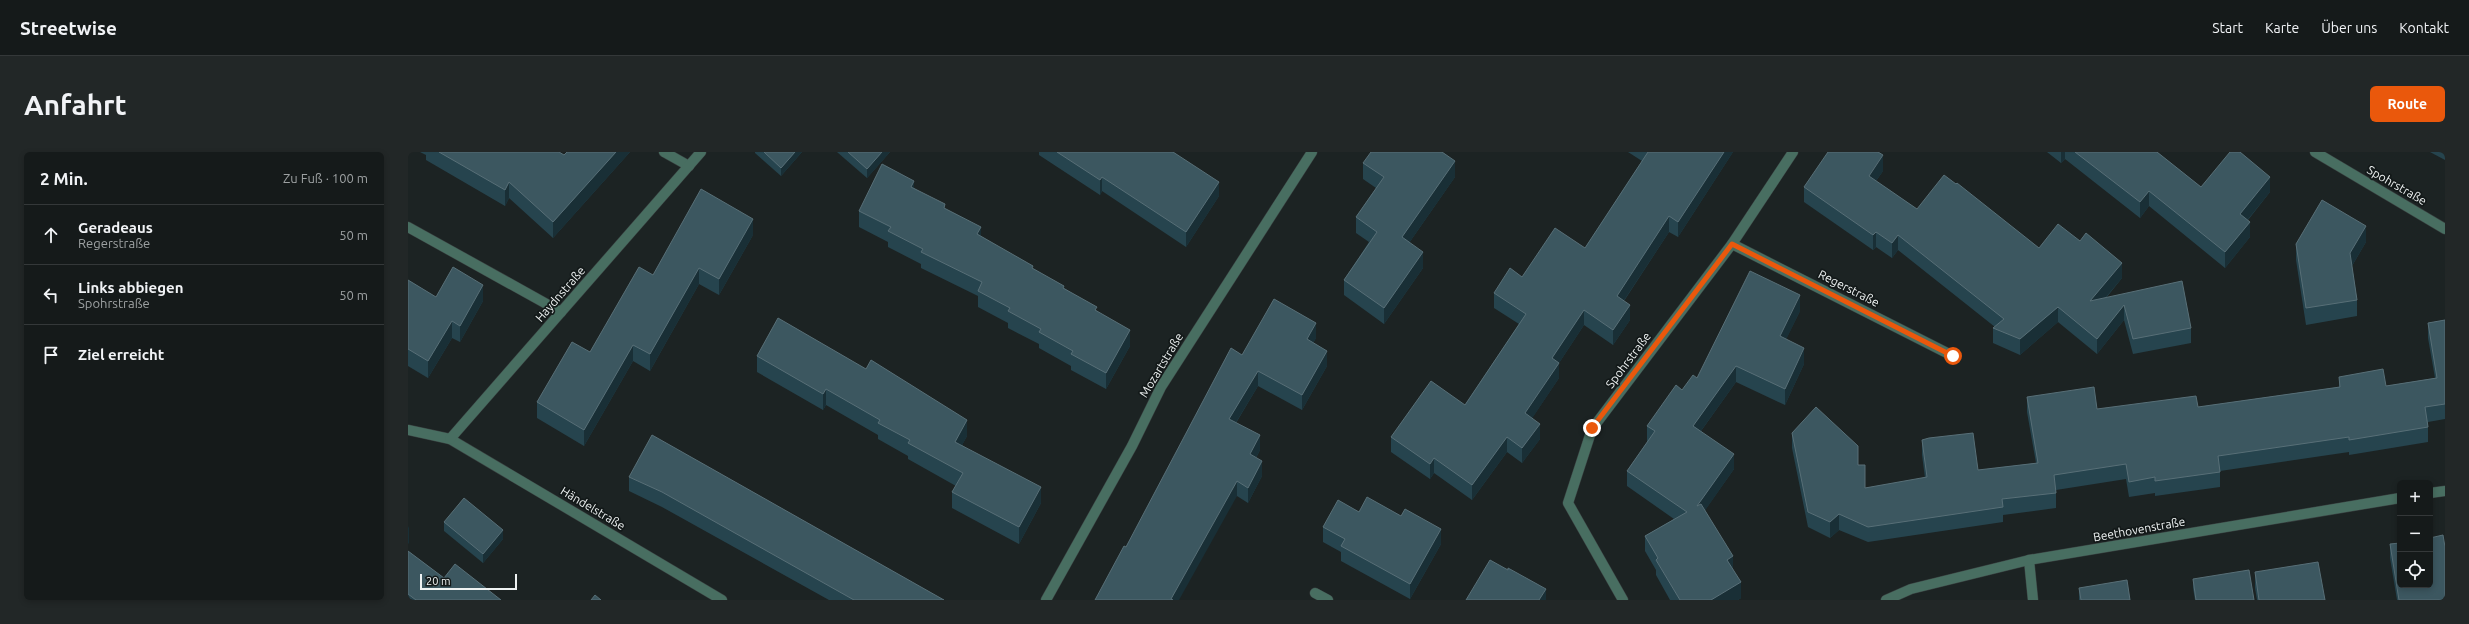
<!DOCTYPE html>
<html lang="de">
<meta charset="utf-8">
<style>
:root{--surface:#151a1a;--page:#222727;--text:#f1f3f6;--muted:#9da1a2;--line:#343839;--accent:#ea580c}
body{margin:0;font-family:Ubuntu,sans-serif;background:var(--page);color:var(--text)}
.controls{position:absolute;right:12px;bottom:12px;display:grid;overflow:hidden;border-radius:6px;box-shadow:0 2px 6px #0003}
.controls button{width:36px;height:36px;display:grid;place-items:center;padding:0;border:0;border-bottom:1px solid var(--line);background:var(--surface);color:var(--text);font:20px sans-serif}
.scale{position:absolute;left:12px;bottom:10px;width:97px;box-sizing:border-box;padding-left:4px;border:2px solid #eef2f2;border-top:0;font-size:11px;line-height:14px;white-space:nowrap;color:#eef2f2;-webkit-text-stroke:3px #131919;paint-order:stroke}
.stop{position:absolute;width:12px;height:12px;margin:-9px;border:3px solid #ea580c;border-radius:50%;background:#fff}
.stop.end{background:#ea580c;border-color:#fff;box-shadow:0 1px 4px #0008}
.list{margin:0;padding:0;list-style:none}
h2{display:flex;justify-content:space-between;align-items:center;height:52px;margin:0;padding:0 16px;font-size:17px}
h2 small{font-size:13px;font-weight:400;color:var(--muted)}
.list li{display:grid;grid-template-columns:26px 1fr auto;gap:12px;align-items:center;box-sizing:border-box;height:60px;padding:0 16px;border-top:1px solid var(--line)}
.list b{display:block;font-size:15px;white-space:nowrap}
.list p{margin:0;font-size:13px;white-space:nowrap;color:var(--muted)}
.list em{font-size:13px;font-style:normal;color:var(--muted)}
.icon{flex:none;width:22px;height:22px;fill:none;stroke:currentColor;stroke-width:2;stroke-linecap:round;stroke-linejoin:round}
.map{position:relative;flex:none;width:2037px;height:448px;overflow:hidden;border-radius:6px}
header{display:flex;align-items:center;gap:24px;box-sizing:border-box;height:56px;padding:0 20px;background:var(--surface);border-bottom:1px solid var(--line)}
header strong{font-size:19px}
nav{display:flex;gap:22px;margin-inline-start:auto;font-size:14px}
.intro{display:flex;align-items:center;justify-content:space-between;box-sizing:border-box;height:96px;padding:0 24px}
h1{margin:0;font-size:28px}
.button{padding:10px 18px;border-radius:6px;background:var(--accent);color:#fff;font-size:14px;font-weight:700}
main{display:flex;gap:24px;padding:0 24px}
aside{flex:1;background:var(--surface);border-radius:6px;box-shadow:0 2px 6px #0003}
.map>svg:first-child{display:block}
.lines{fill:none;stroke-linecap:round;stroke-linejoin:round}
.minor-casing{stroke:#394040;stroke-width:11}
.minor{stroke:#486e61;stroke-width:10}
.wall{fill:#26444e}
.shaded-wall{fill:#192f36}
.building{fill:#3c5760;stroke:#586f77}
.route{stroke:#ea580c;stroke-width:5}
.labels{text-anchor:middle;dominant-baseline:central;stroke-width:3.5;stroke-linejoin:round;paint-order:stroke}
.street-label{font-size:12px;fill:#eef2f2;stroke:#131919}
</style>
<header>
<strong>Streetwise</strong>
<nav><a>Start</a><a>Karte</a><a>Über uns</a><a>Kontakt</a></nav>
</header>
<div class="intro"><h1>Anfahrt</h1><a class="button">Route</a></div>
<main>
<aside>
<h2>2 Min.<small>Zu Fuß · 100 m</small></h2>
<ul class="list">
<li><svg class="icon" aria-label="ahead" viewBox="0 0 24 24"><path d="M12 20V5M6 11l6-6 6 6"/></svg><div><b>Geradeaus</b><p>Regerstraße</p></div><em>50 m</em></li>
<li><svg class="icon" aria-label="left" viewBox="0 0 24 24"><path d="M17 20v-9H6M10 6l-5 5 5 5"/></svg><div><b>Links abbiegen</b><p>Spohrstraße</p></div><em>50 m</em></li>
<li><svg class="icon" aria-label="arrive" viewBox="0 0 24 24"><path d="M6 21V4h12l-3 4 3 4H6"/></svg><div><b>Ziel erreicht</b></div></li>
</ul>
</aside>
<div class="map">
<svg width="2037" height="448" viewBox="0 0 2037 448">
<rect width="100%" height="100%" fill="#1c2323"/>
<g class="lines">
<g class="minor-casing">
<g id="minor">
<polyline points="256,0 281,14"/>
<polyline points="1907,0 2037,77"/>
<polyline points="0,75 153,160"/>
<polyline points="1324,92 1545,204"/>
<polyline points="0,278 42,287 314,448"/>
<polyline points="42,287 293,0"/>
<polyline points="2022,341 2037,339"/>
<polyline points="1621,408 1625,448"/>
<polyline points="907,441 920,448"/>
<polyline points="638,448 724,294 753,235 904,0"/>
<polyline points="1215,448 1160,351 1184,277 1324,92 1385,0"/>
<polyline points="1478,448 1503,437 1621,408 1992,346"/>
</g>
</g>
<use href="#minor" class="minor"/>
</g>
<g class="wall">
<polygon points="12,0 151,0 156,3 222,0 145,86 101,46 97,54 18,8 18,3"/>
<polygon points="347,0 394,0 373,24 347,1"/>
<polygon points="429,0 482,0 459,26"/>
<polygon points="631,0 765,0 811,44 778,95 694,39 692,43 631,3"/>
<polygon points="1220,0 1325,0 1270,85 1261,80 1216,149 1222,168 1205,193 1176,173 1151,211 1151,226 1124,266 1132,287 1114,311 1099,300 1064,348 1026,321 1022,327 983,300 983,285 1057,253 1111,172 1086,156 1086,141 1114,125 1177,96 1234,9"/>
<polygon points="1639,0 1749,0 1793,35 1862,40 1840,68 1842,85 1817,116 1741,54 1732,66 1657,7 1653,11"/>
<polygon points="2022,0 2037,0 2037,8"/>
<polygon points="955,11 1047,25 1001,91 1015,116 976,172 936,143 936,128 961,90 948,81 948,65 968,36 955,27"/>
<polygon points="1475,19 1468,29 1509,57 1631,96 1714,126 1698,146 1783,176 1783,191 1725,202 1716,168 1689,202 1650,170 1612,203 1585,191 1585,176 1587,175 1490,98 1484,106 1468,95 1465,98 1396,50 1396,35"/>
<polygon points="506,36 537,57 573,84 656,136 689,159 722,194 698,237 663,218 663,214 631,196 631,192 600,176 600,171 570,155 570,144 513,116 513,112 480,95 480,90 451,75 451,59"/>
<polygon points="345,83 311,143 291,132 242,219 225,209 176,294 129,266 129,250 182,200 245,123"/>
<polygon points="1958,90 1944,114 1949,148 1949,164 1898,173 1888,108 1888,92"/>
<polygon points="0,128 28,145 75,149 52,190 44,186 20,226 0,214"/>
<polygon points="1392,159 1378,187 1396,212 1377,253 1328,230 1293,279 1326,317 1297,358 1325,417 1333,446 1330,448 1262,448 1248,423 1248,418 1237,399 1237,384 1266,367 1219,334 1219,319 1239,290 1239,274 1274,238 1289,226"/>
<polygon points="2037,168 2037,267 2020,270 2020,290 1941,303 1941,300 1812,319 1812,335 1747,344 1747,341 1721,345 1718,327 1648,338 1648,356 1595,363 1595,370 1460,390 1431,378 1422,386 1400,375 1384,296 1384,281 1450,313 1457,336 1517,326 1514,303 1514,288 1570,318 1628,311 1619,260 1619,245 1689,257 1790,255 1931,235 1931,225 1978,234 2027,226 2020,186 2020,171"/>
<polygon points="908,186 905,191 919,214 894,258 850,234 828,271 852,298 848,306 854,324 840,351 829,344 718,395 834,203"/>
<polygon points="349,204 559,284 554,293 633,351 611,392 544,356 544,340 548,334 500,307 500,304 470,287 470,283 418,253 415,258 349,220"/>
<polygon points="221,325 536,448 421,448 254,355 221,339"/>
<polygon points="951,360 1033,392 1002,447 933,409 933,400 915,390 915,375"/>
<polygon points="36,370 95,387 75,411 36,379"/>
<polygon points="1982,392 2037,448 1989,448 1982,406"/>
<polygon points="0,399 36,426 93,448 0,448"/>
<polygon points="1847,420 1917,448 1849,448 1847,436"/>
<polygon points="1785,427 1846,448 1787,448 1785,436"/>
<polygon points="1671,436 1722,448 1671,448"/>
</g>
<g class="shaded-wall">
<polygon points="208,0 222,0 145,86 145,70"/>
<polygon points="387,0 394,0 373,24 373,16"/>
<polygon points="474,0 482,0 459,26 459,17"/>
<polygon points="1316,0 1325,0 1270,85 1270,70"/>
<polygon points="1653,0 1657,0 1657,7 1653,11"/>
<polygon points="1475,3 1475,19 1461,39 1461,24"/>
<polygon points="1047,9 1047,25 994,101 994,85"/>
<polygon points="694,25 694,39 692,43 692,28"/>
<polygon points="1862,25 1862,40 1832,77 1832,62"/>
<polygon points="506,29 506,45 503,35"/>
<polygon points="101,30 101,46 97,54 97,38"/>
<polygon points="811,30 811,44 778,95 778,80"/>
<polygon points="1741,39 1741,54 1732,66 1732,50"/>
<polygon points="1261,64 1261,80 1209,159 1209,144"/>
<polygon points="345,67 345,83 311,143 311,127"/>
<polygon points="1842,70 1842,85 1817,116 1817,100"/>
<polygon points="1958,74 1958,90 1942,117 1942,101"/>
<polygon points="573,75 573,91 569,82"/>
<polygon points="1468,80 1468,95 1465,98 1465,83"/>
<polygon points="1490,83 1490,98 1484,106 1484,91"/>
<polygon points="1015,100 1015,116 976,172 976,156"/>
<polygon points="1714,111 1714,126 1682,164 1682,149"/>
<polygon points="291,116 291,132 242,219 242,202"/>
<polygon points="75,133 75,149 52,190 52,174"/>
<polygon points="1392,143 1392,159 1372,200 1372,184"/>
<polygon points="1222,153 1222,168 1205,193 1205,178"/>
<polygon points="1716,153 1716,168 1689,202 1689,187"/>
<polygon points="1650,155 1650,170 1612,203 1612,187"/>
<polygon points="1176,158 1176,173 1151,211 1151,226 1117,277 1117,261 1144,206"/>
<polygon points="44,169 44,186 20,226 20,209"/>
<polygon points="908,171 908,186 899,202 899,187"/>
<polygon points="722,178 722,194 698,237 698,221"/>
<polygon points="225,193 225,209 176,294 176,278"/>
<polygon points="1396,196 1396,212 1377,253 1377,237"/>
<polygon points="919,199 919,214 894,258 894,243"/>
<polygon points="1328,214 1328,230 1285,290 1285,274"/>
<polygon points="850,219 850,234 821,282 821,267"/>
<polygon points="418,237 418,253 415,258 415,242"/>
<polygon points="559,268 559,284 547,306 547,290"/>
<polygon points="1132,272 1132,287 1114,311 1114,296"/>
<polygon points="852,283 852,298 842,317 842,302"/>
<polygon points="1099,285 1099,300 1064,348 1064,333"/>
<polygon points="1326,302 1326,317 1289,370 1289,354"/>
<polygon points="1026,306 1026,321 1022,327 1022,312"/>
<polygon points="854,309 854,324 840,351 840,336"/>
<polygon points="829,329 829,344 771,448 763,448 763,447"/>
<polygon points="633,335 633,351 611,392 611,375"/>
<polygon points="1431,362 1431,378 1422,386 1422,370"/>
<polygon points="1,374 1,391 0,392 0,376"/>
<polygon points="1033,377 1033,392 1002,447 1002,432"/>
<polygon points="95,378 95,387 75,411 75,402"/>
<polygon points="1325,404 1325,420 1319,408"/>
<polygon points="1333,430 1333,446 1330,448 1303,448"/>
<polygon points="1138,437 1138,448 1131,448"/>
</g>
<g class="building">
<polygon points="31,0 151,0 156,3 159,0 208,0 145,70 101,30 97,38"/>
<polygon points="356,0 387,0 373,16"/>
<polygon points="440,0 474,0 459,17"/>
<polygon points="649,0 765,0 811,30 778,80 694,25 692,28"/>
<polygon points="963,0 1034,0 1047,9 994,85 1015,100 976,156 936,128 969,80 948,65 976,25 955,11"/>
<polygon points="1240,0 1316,0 1270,70 1261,64 1209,144 1222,153 1205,178 1176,158 1144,206 1151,211 1117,261 1132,272 1114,296 1099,285 1064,333 1026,306 1022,312 983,285 1023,229 1057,253 1118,162 1086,141 1102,116 1114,125 1147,76 1177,96"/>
<polygon points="1420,0 1470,0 1475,3 1461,24 1509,57 1536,23 1548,32 1549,31 1631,96 1650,72 1672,89 1678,81 1714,111 1682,149 1774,129 1783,176 1725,187 1716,153 1689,187 1650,155 1612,187 1585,176 1596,167 1490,83 1484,91 1468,80 1465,83 1396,35"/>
<polygon points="1667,0 1749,0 1793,35 1822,0 1832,0 1862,25 1832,62 1842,70 1817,100 1741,39 1732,50"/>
<polygon points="474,12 506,29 503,35 537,52 536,56 573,75 569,82 625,114 624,116 656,134 655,136 689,155 687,158 722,178 698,221 663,202 665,199 631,180 633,177 600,159 602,156 570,139 574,130 513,100 515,97 480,79 483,75 451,59"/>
<polygon points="293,37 345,67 311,127 291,116 242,202 225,193 176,278 129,250 164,190 182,200 231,115 245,123"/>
<polygon points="1914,48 1958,74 1942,101 1949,148 1898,156 1888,92"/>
<polygon points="45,115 75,133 52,174 44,169 20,209 0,197 0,128 28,145"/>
<polygon points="1342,119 1392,143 1372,184 1396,196 1377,237 1328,214 1285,274 1326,302 1289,354 1293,352 1325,404 1319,408 1333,430 1303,448 1272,448 1248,408 1250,406 1237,384 1279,360 1219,319 1247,279 1239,274 1268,233 1274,238 1285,223 1289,226"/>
<polygon points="866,147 908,171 899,187 919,199 894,243 850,219 821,267 852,283 842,302 854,309 840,336 829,329 763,447 765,448 687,448 716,394 718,395 823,196 834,203"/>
<polygon points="370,166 458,217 463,208 559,268 547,290 633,335 611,375 544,340 555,321 500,291 502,288 470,271 472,268 418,237 415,242 349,204"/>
<polygon points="2037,168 2037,252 2017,255 2020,275 1941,288 1941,285 1810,304 1812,320 1747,329 1747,325 1721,330 1718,312 1646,323 1648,341 1594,347 1595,355 1460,375 1431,362 1422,370 1400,360 1384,281 1408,255 1450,294 1450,313 1457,313 1457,336 1519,325 1514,288 1521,286 1565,281 1570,318 1630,311 1619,245 1686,235 1689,257 1788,244 1790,255 1932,235 1931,225 1975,217 1978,234 2029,226 2020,171"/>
<polygon points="244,283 536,448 446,448 254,340 221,325"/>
<polygon points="959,345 993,364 997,357 1033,377 1002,432 933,394 937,387 915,375 930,348 951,360"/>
<polygon points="56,346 95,378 75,402 36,370"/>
<polygon points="2035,383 2037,395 2037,448 1991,448 1982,392 1992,391 1992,433 2022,433 2022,386"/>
<polygon points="0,399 36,426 47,412 93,448 8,448 0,442"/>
<polygon points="1082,408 1100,418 1100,416 1138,437 1131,448 1058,448"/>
<polygon points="1910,410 1917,448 1851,448 1847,420"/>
<polygon points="1841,418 1846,448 1788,448 1785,427"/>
<polygon points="1719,428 1722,448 1673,448 1671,436"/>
<polygon points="187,443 193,448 183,448"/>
</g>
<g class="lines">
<polyline class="route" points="1184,276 1324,92 1545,204"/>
</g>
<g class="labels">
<g class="street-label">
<text transform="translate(1989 33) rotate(30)">Spohrstraße</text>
<text transform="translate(1441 136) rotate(27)">Regerstraße</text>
<text transform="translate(152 142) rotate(-49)">Haydnstraße</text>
<text transform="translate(1220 208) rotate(-53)">Spohrstraße</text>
<text transform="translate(753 213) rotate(-59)">Mozartstraße</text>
<text transform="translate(185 356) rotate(31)">Händelstraße</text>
<text transform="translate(1731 377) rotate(-10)">Beethovenstraße</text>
</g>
</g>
</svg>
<div class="controls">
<button>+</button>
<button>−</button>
<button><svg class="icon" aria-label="locate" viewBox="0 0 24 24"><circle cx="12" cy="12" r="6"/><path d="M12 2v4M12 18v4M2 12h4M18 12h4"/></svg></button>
</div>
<div class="scale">20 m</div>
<div class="stop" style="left:1545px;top:204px"></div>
<div class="stop end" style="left:1184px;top:276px"></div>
</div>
</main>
